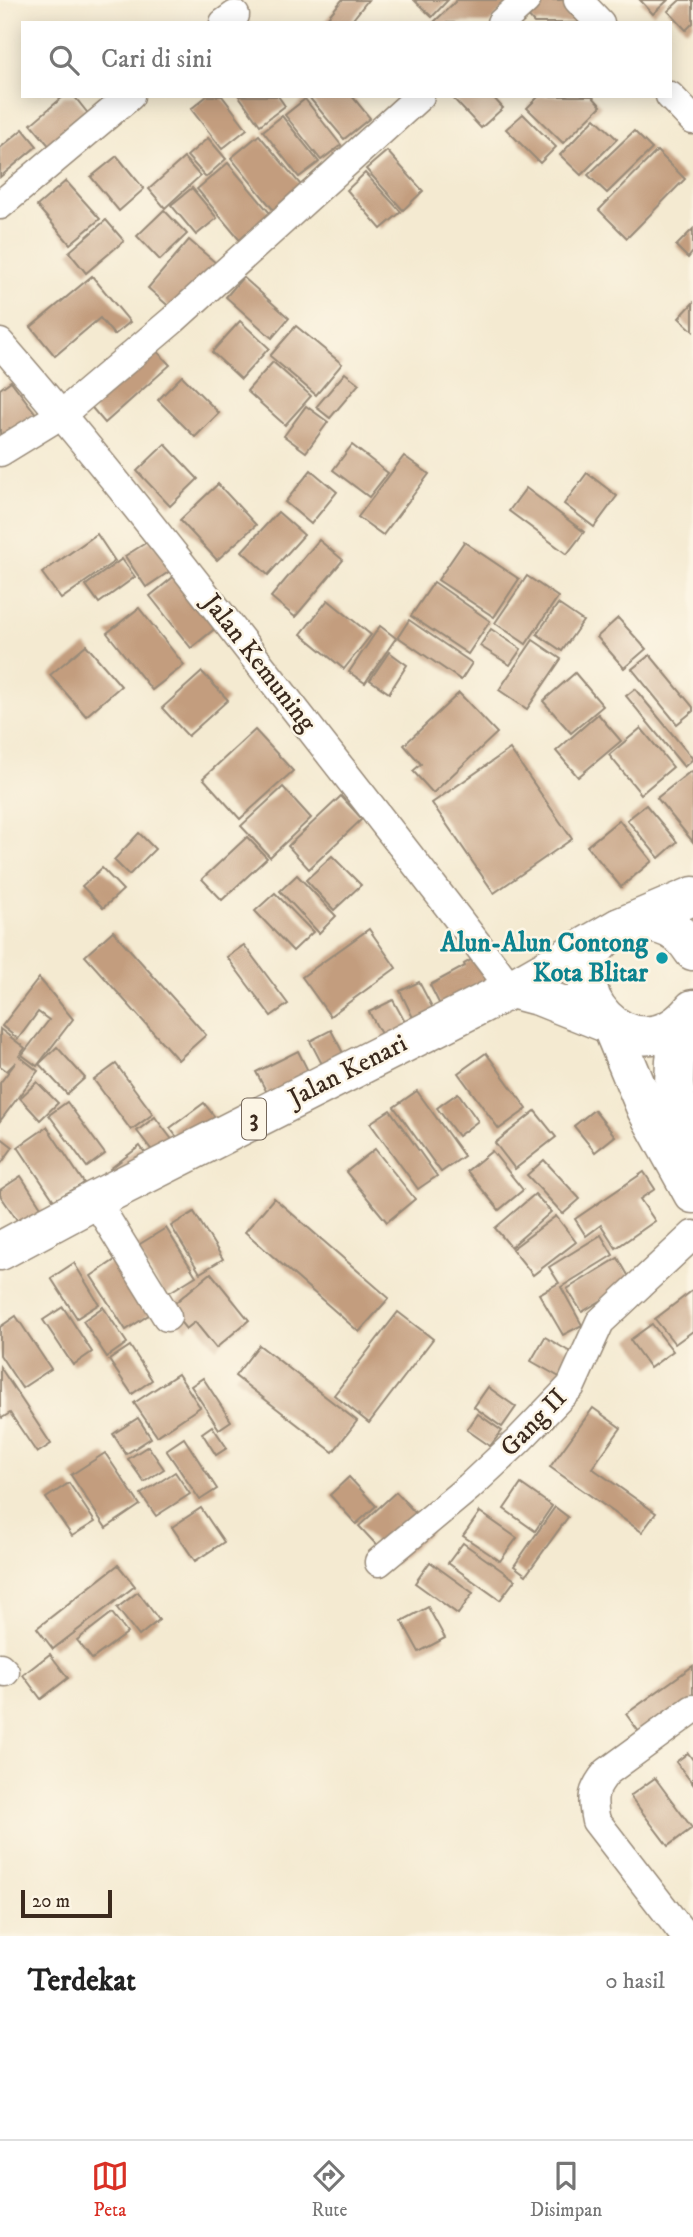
<!DOCTYPE html>
<html lang="id">
<style>
:root{--surface:#fff;--page:#f2f2f2;--text:#222;--muted:#767676;--line:#e0e0e0;--accent:#d93025}
body{margin:0;font-family:"IM FELL DW Pica",serif;background:var(--page);color:var(--text)}
.scale{position:absolute;left:21px;bottom:18px;width:91px;box-sizing:border-box;padding-left:7px;border:4px solid #3b2a1e;border-top:0;font-size:19px;line-height:24px;white-space:nowrap;color:#3b2a1e;-webkit-text-stroke:5px #fcf5e5;paint-order:stroke}
.list{margin:0;padding:0;list-style:none}
h2{display:flex;justify-content:space-between;align-items:center;height:91px;margin:0;padding:0 28px;font-size:30px}
h2 small{font-size:23px;font-weight:400;color:var(--muted)}
.icon{flex:none;width:38px;height:38px;fill:none;stroke:currentColor;stroke-width:2;stroke-linecap:round;stroke-linejoin:round}
.map{position:relative;flex:none;width:693px;height:1936px;overflow:hidden}
.search{position:absolute;background:var(--surface);box-shadow:0 4px 18px #0003;left:21px;right:21px;top:21px;height:77px;display:flex;align-items:center;gap:18px;box-sizing:border-box;padding:0 24px;border-radius:0px;color:var(--muted);font-size:26px}
.sheet{height:203px;background:var(--surface)}
nav{display:flex;justify-content:space-around;align-items:center;box-sizing:border-box;height:98px;border-top:2px solid var(--line);background:var(--surface);font-size:19px;color:var(--muted)}
nav a{display:grid;justify-items:center;gap:4px}
nav .on{color:var(--accent)}
.map>svg:first-child{display:block}
.building{fill:#c39d7e}
.lines{fill:none;stroke-linecap:round;stroke-linejoin:round}
.minor-casing{stroke:#988a78;stroke-width:31}
.primary-casing{stroke:#988a78;stroke-width:41}
.trunk-casing{stroke:#988a78;stroke-width:41}
.minor{stroke:#fff;stroke-width:28}
.primary{stroke:#fff;stroke-width:38}
.trunk{stroke:#fff;stroke-width:38}
.culture-dot{fill:#0f9aa8;stroke:#fcf5e5;stroke-width:2.5}
.labels{text-anchor:middle;dominant-baseline:central;stroke-width:5;stroke-linejoin:round;paint-order:stroke}
.shield{fill:#fcf5e5;stroke:#75675a;stroke-width:2}
.shield-label{font-size:24px;font-weight:bold;fill:#3b2a1e}
.street-label{font-size:26px;fill:#3b2a1e;stroke:#fcf5e5}
.culture-label{font-size:26px;font-weight:bold;fill:#0d838f;stroke:#fcf5e5;text-anchor:end}
</style>
<div class="map">
<svg width="693" height="1936" viewBox="0 0 693 1936">
<rect width="100%" height="100%" fill="#fcf5e5"/>
<filter id="ink" filterUnits="userSpaceOnUse"><feTurbulence type="fractalNoise" baseFrequency=".0143" numOctaves="2"/><feDisplacementMap in="SourceGraphic" scale="14" xChannelSelector="R" yChannelSelector="G"/><feConvolveMatrix kernelMatrix="1 2 1 2 8 2 1 2 1" color-interpolation-filters="sRGB"/></filter>
<filter id="wash" filterUnits="userSpaceOnUse"><feTurbulence type="fractalNoise" baseFrequency=".00686" numOctaves="4" result="noise"/><feDisplacementMap in="SourceGraphic" scale="28" xChannelSelector="R" yChannelSelector="G"/><feGaussianBlur stdDeviation="1.57" result="paint"/><feColorMatrix in="noise" values="0 0 0 0 0 0 0 0 0 0 0 0 0 0 0 0 0 1.4 0 .05"/><feComposite in="paint" operator="in"/></filter>
<g filter="url(#wash)">
<rect width="100%" height="100%" fill="#f4ead1"/>
<g id="blocks">
<g class="building">
<polygon points="342,0 368,0 350,23 323,23"/>
<polygon points="414,0 448,0 432,17"/>
<polygon points="457,0 513,0 489,23 433,23"/>
<polygon points="542,0 564,0 585,23 534,23 527,15"/>
<polygon points="640,0 668,0 653,14"/>
<polygon points="680,0 693,0 693,23 686,30 668,11"/>
<polygon points="64,96 74,96 90,116 51,148 31,124"/>
<polygon points="207,96 222,96 247,129 222,149 191,109"/>
<polygon points="239,96 278,96 285,106 260,125"/>
<polygon points="308,96 352,96 370,118 344,139"/>
<polygon points="451,96 492,96 503,108 481,128"/>
<polygon points="539,96 592,96 601,106 563,143 527,108"/>
<polygon points="305,99 341,145 321,160 285,115"/>
<polygon points="523,114 556,147 540,163 506,129"/>
<polygon points="282,116 319,162 299,177 263,131"/>
<polygon points="595,118 617,139 581,175 560,155"/>
<polygon points="23,129 37,146 0,177 0,148"/>
<polygon points="634,131 652,149 607,193 588,175"/>
<polygon points="259,135 305,190 276,213 231,158"/>
<polygon points="208,138 226,159 206,177 187,156"/>
<polygon points="387,151 423,191 403,210 366,169"/>
<polygon points="657,151 685,179 627,238 599,210"/>
<polygon points="117,156 144,189 119,211 91,177"/>
<polygon points="184,158 200,176 165,208 149,189"/>
<polygon points="228,163 274,218 243,244 197,189"/>
<polygon points="365,173 401,212 381,229 347,190"/>
<polygon points="66,181 100,219 70,244 37,206"/>
<polygon points="192,188 217,218 196,235 171,205"/>
<polygon points="164,210 187,234 160,260 137,236"/>
<polygon points="106,220 124,241 86,273 69,252"/>
<polygon points="693,229 693,252 688,258 676,246"/>
<polygon points="189,240 216,263 174,311 148,288"/>
<polygon points="92,276 130,322 114,335 100,318 55,356 31,327"/>
<polygon points="243,277 289,318 272,338 226,297"/>
<polygon points="693,303 693,331 679,318"/>
<polygon points="240,321 269,348 241,379 212,352"/>
<polygon points="296,326 342,364 316,395 270,356"/>
<polygon points="151,345 170,365 105,423 87,402"/>
<polygon points="273,362 311,396 285,425 247,391"/>
<polygon points="345,373 359,384 330,418 316,407"/>
<polygon points="182,376 219,413 195,437 158,400"/>
<polygon points="11,381 36,414 0,441 0,389"/>
<polygon points="306,406 328,422 306,452 284,436"/>
<polygon points="165,444 198,479 170,506 137,471"/>
<polygon points="352,445 388,473 369,497 333,470"/>
<polygon points="404,456 429,474 383,535 358,517"/>
<polygon points="311,470 337,492 311,524 285,502"/>
<polygon points="587,473 617,496 594,527 564,504"/>
<polygon points="218,484 256,525 217,560 180,520"/>
<polygon points="526,488 584,532 567,554 509,511"/>
<polygon points="278,512 304,535 268,575 242,551"/>
<polygon points="97,534 115,561 61,599 42,573"/>
<polygon points="152,539 173,569 146,587 125,556"/>
<polygon points="319,540 343,560 295,617 271,597"/>
<polygon points="464,542 519,579 494,617 438,580"/>
<polygon points="122,559 135,577 99,603 86,585"/>
<polygon points="177,574 218,626 191,648 150,596"/>
<polygon points="527,576 558,597 526,644 495,623"/>
<polygon points="434,582 490,621 468,654 411,616"/>
<polygon points="328,600 371,635 344,669 301,634"/>
<polygon points="558,604 583,621 562,651 537,634"/>
<polygon points="139,608 184,665 152,690 107,633"/>
<polygon points="618,618 646,649 624,668 597,637"/>
<polygon points="409,620 472,663 461,680 398,637"/>
<polygon points="380,626 396,638 365,683 349,672"/>
<polygon points="491,629 521,649 510,665 480,646"/>
<polygon points="533,640 561,659 527,709 499,690"/>
<polygon points="86,645 121,686 86,716 50,675"/>
<polygon points="389,652 407,665 389,693 370,680"/>
<polygon points="650,655 693,707 693,711 677,724 632,669"/>
<polygon points="202,672 228,700 188,736 162,708"/>
<polygon points="575,673 603,706 571,733 543,701"/>
<polygon points="635,689 693,759 684,767 626,696"/>
<polygon points="459,693 497,733 433,793 413,771 421,764 404,745"/>
<polygon points="598,714 621,741 578,777 556,751"/>
<polygon points="641,728 673,767 641,794 609,755"/>
<polygon points="255,730 293,771 240,819 203,778"/>
<polygon points="510,749 572,839 494,893 432,803"/>
<polygon points="691,771 693,774 693,842 657,798"/>
<polygon points="283,787 311,818 270,857 241,826"/>
<polygon points="341,796 362,819 309,869 288,846"/>
<polygon points="646,805 677,842 659,858 627,820"/>
<polygon points="619,820 652,861 621,887 587,846"/>
<polygon points="139,833 155,849 129,875 114,860"/>
<polygon points="247,837 267,858 222,900 202,879"/>
<polygon points="332,856 361,885 334,910 306,880"/>
<polygon points="102,868 123,890 103,908 82,886"/>
<polygon points="297,875 336,916 319,933 280,891"/>
<polygon points="275,893 313,932 293,951 255,911"/>
<polygon points="369,929 396,968 330,1016 302,977"/>
<polygon points="113,931 206,1035 178,1060 85,956"/>
<polygon points="244,945 288,1004 271,1016 227,957"/>
<polygon points="480,955 497,988 441,1007 430,985 465,966 464,964"/>
<polygon points="39,978 73,1019 37,1066 22,1055 49,1020 38,1012 18,1039 2,1026"/>
<polygon points="419,982 439,1020 419,1030 400,991"/>
<polygon points="393,1000 411,1033 387,1045 369,1012"/>
<polygon points="0,1029 25,1048 19,1056 38,1071 0,1121 0,1083 16,1062 7,1071 0,1066"/>
<polygon points="331,1030 344,1055 323,1066 310,1041"/>
<polygon points="57,1047 85,1078 67,1094 39,1064"/>
<polygon points="298,1051 313,1081 272,1102 256,1072"/>
<polygon points="486,1053 527,1109 499,1129 458,1073"/>
<polygon points="116,1064 153,1114 131,1130 94,1080"/>
<polygon points="37,1082 58,1103 40,1120 20,1098"/>
<polygon points="417,1091 464,1156 441,1172 394,1107"/>
<polygon points="458,1093 478,1121 458,1136 437,1108"/>
<polygon points="67,1102 105,1154 87,1167 49,1115"/>
<polygon points="204,1103 220,1124 186,1149 170,1128"/>
<polygon points="390,1110 437,1176 418,1189 370,1123"/>
<polygon points="594,1110 615,1136 595,1152 574,1126"/>
<polygon points="535,1111 556,1137 515,1169 495,1143"/>
<polygon points="155,1117 179,1149 161,1162 137,1131"/>
<polygon points="47,1127 84,1183 55,1202 18,1147"/>
<polygon points="0,1137 13,1147 0,1165"/>
<polygon points="140,1146 150,1160 119,1182 110,1169"/>
<polygon points="375,1149 415,1199 387,1222 346,1172"/>
<polygon points="492,1151 523,1190 499,1210 467,1171"/>
<polygon points="544,1160 580,1199 563,1214 527,1175"/>
<polygon points="644,1172 655,1189 640,1199 655,1221 616,1248 601,1225 586,1236 575,1219"/>
<polygon points="21,1176 46,1215 24,1230 0,1195 0,1190"/>
<polygon points="535,1194 551,1212 511,1247 495,1228"/>
<polygon points="274,1198 389,1298 359,1332 245,1232"/>
<polygon points="194,1212 223,1259 200,1273 171,1226"/>
<polygon points="556,1216 576,1242 533,1275 512,1249"/>
<polygon points="166,1228 196,1276 165,1295 135,1247"/>
<polygon points="601,1235 613,1255 561,1287 582,1325 563,1335 539,1294 559,1283 549,1267"/>
<polygon points="618,1258 632,1282 582,1312 567,1289"/>
<polygon points="115,1260 150,1314 126,1330 91,1276"/>
<polygon points="74,1263 99,1304 77,1318 51,1278"/>
<polygon points="211,1273 249,1320 216,1348 195,1322 186,1329 169,1308"/>
<polygon points="693,1290 693,1331 675,1344 655,1319"/>
<polygon points="63,1307 92,1352 73,1365 43,1320"/>
<polygon points="103,1307 127,1343 107,1357 83,1321"/>
<polygon points="398,1312 433,1339 369,1423 334,1395"/>
<polygon points="16,1316 51,1369 22,1388 0,1355 0,1327"/>
<polygon points="652,1324 673,1351 650,1368 630,1340"/>
<polygon points="545,1337 577,1356 563,1379 531,1361"/>
<polygon points="259,1345 357,1421 333,1452 235,1376"/>
<polygon points="130,1346 152,1380 132,1394 109,1360"/>
<polygon points="0,1367 51,1444 37,1453 10,1413 2,1418 0,1415"/>
<polygon points="178,1374 200,1407 157,1436 134,1403"/>
<polygon points="203,1378 231,1421 219,1429 191,1386"/>
<polygon points="488,1387 516,1407 502,1427 474,1407"/>
<polygon points="593,1408 621,1428 592,1468 656,1513 642,1532 550,1467"/>
<polygon points="478,1414 502,1431 490,1446 467,1430"/>
<polygon points="138,1418 151,1438 126,1454 113,1434"/>
<polygon points="212,1426 227,1448 216,1455 202,1433"/>
<polygon points="184,1438 217,1489 200,1500 166,1450"/>
<polygon points="148,1446 164,1469 144,1482 128,1459"/>
<polygon points="105,1453 140,1505 106,1528 71,1475"/>
<polygon points="175,1472 190,1494 156,1516 141,1494"/>
<polygon points="349,1477 376,1506 356,1524 330,1495"/>
<polygon points="69,1483 95,1522 72,1536 46,1498"/>
<polygon points="521,1484 552,1506 535,1531 504,1509"/>
<polygon points="396,1492 432,1531 395,1565 359,1526"/>
<polygon points="555,1507 568,1517 526,1575 514,1566"/>
<polygon points="201,1508 224,1542 195,1561 172,1527"/>
<polygon points="480,1512 517,1538 500,1561 463,1536"/>
<polygon points="463,1543 515,1580 500,1600 448,1563"/>
<polygon points="430,1562 473,1593 458,1614 415,1583"/>
<polygon points="118,1565 135,1586 53,1649 37,1628"/>
<polygon points="138,1592 159,1620 139,1636 117,1608"/>
<polygon points="428,1607 445,1638 419,1652 402,1621"/>
<polygon points="112,1613 127,1633 92,1659 77,1640"/>
<polygon points="50,1654 68,1678 41,1699 23,1675"/>
<polygon points="693,1666 693,1705 645,1740 626,1714"/>
<polygon points="688,1753 693,1760 693,1784 676,1762"/>
<polygon points="655,1778 692,1828 668,1846 630,1796"/>
</g>
</g>
</g>
<g filter="url(#ink)">
<use href="#blocks" fill-opacity="0" stroke="#988a78" stroke-width="2"/>
<g class="lines">
<g class="minor-casing">
<g id="minor">
<polyline points="578,0 600,23"/>
<polyline points="224,23 235,15"/>
<polyline points="501,23 526,0"/>
<polyline points="670,96 693,120"/>
<polyline points="0,205 130,96"/>
<path d="M0,343c101,116 195,238 290,360 74,95 149,189 221,286"/>
<polyline points="0,452 62,414 173,320 420,96"/>
<polyline points="95,1200 167,1317"/>
<polyline points="379,1562 469,1487 518,1441 571,1386 600,1322 693,1235"/>
<polyline points="0,1667 5,1672"/>
<path d="M685,1936l-89,-115c-5,-23 -4,-31 11,-49l86,-63"/>
</g>
</g>
<g class="primary-casing">
<polyline id="primary" points="620,927 693,896"/>
</g>
<g class="trunk-casing">
<g id="trunk">
<path d="M611,933c-68,48 23,151 82,76"/>
<polyline points="511,989 541,997 611,1025 646,1109 693,1194"/>
<polyline points="685,1158 674,1084 675,1060 693,1010"/>
<path d="M0,1251l95,-51 416,-211 107,-61c31,-9 57,-6 75,23"/>
</g>
</g>
<use href="#minor" class="minor"/>
<use href="#primary" class="primary"/>
<use href="#trunk" class="trunk"/>
</g>
</g>
<circle class="culture-dot" cx="662" cy="958" r="7"/>
<g class="labels">
<rect class="shield" x="242" y="1098.5" width="24" height="41" rx="5"/>
<g class="shield-label">
<text x="254" y="1119">3</text>
</g>
<g class="street-label">
<text transform="translate(259 663) rotate(52)">Jalan Kemuning</text>
<text transform="translate(348 1071) rotate(-27)">Jalan Kenari</text>
<text transform="translate(534 1423) rotate(-46)">Gang II</text>
</g>
<g class="culture-label">
<text x="648" y="943">Alun-Alun Contong<tspan x="648" dy="30">Kota Blitar</tspan></text>
</g>
</g>
</svg>
<div class="scale">20 m</div>
<div class="search"><svg class="icon" aria-label="search" viewBox="0 0 24 24"><circle cx="10" cy="10" r="6"/><path d="M15 15l6 6"/></svg>Cari di sini</div>
</div>
<section class="sheet">
<h2>Terdekat<small>0 hasil</small></h2>
<ul class="list">
</ul>
</section>
<nav>
<a class="on"><svg class="icon" aria-label="map" viewBox="0 0 24 24"><path d="M3 6l6-2 6 2 6-2v14l-6 2-6-2-6 2zM9 4v14M15 6v14"/></svg>Peta</a>
<a><svg class="icon" aria-label="directions" viewBox="0 0 24 24"><path d="M12 3l9 9-9 9-9-9zM9 14v-3h6M13 9l2 2-2 2"/></svg>Rute</a>
<a><svg class="icon" aria-label="saved" viewBox="0 0 24 24"><path d="M7 4h10v16l-5-4-5 4z"/></svg>Disimpan</a>
</nav>
